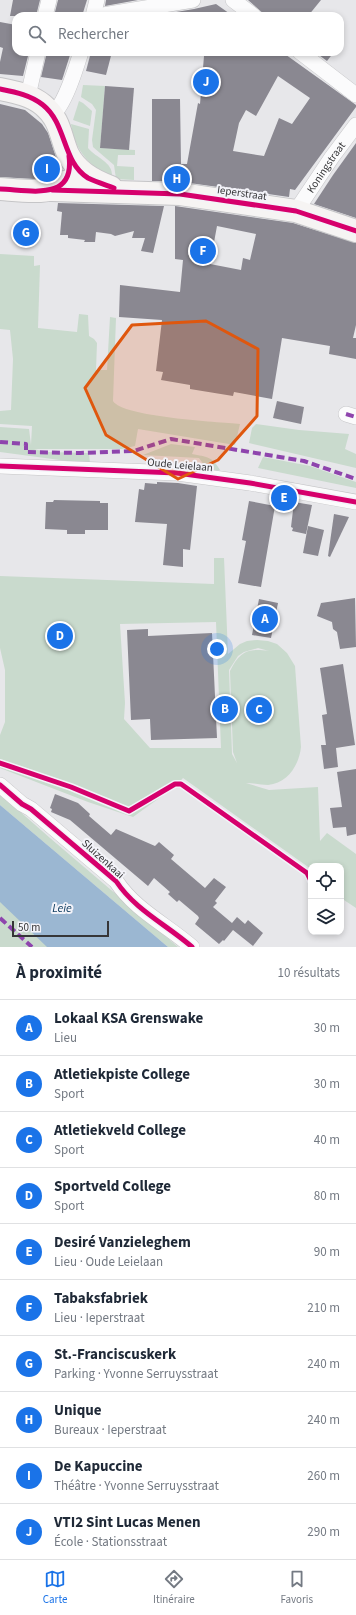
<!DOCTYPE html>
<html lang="fr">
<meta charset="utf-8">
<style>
:root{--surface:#fff;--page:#f2f2f3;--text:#1f2937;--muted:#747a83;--line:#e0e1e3;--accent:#1a73e8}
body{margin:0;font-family:"Source Sans 3",sans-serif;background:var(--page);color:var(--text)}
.controls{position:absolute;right:12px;bottom:12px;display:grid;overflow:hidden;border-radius:8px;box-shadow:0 2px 6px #0003}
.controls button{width:36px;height:36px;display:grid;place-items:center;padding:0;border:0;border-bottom:1px solid var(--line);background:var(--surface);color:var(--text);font:20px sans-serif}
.scale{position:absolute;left:12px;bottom:10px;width:97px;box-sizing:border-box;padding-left:4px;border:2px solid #363638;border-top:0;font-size:11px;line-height:14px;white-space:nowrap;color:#363638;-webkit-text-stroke:3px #f3f3f9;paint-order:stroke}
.you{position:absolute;left:217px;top:649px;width:14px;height:14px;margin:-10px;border:3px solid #fff;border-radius:50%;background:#1a73e8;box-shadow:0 0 0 6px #1a73e833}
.badge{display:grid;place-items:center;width:26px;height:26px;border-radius:50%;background:var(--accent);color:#fff;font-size:13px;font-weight:700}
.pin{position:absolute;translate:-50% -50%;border:2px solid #fff;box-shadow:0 1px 4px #0006}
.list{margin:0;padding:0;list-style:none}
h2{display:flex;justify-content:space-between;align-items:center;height:52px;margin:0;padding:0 16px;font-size:17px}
h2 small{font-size:13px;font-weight:400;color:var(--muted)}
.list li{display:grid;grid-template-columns:26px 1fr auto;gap:12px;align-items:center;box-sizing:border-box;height:56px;padding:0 16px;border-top:1px solid var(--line)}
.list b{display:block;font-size:15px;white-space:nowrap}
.list p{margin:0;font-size:13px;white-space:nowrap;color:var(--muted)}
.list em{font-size:13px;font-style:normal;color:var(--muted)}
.icon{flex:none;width:22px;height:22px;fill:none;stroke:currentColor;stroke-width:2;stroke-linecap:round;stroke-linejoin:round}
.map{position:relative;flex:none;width:356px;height:947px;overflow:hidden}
.search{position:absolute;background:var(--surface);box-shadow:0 2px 6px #0003;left:12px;right:12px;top:12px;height:44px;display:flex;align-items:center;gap:10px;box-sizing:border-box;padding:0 14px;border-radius:12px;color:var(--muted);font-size:15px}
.sheet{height:612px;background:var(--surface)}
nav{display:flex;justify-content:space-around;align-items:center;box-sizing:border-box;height:56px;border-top:1px solid var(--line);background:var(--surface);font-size:11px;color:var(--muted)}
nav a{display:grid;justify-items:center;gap:2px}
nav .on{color:var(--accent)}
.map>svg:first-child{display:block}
.green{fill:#c9dacd;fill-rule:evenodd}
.water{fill:#9bb7d2}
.building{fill:#8a8891;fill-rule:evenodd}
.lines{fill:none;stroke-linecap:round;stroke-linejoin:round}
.street-casing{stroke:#c5c5c7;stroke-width:16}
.secondary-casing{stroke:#c5c5c7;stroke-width:24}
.street{stroke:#fbfbfc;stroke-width:15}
.secondary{stroke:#f6f4f3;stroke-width:22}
.quiet{stroke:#8e44ad;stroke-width:4;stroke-dasharray:8 4;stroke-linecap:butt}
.cycleway-casing{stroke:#f3f3f9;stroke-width:8}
.cycleway{stroke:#d6006c;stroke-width:5}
.marked{fill:#df570e;fill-opacity:0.2;stroke:#df570e;stroke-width:3;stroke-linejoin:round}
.labels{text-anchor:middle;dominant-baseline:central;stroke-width:4;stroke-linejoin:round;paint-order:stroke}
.street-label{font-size:11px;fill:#363638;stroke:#f3f3f9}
.water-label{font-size:12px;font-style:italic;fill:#0d3b5f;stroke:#f3f3f9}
</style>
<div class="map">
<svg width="356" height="947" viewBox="0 0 356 947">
<rect width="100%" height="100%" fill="#e7e7ea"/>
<g class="green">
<polygon points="83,85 105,86 100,148 135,150 135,155 118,155 117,166 134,167 134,180 116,179 114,165 93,147 92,140 96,110 92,104 81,97"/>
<polygon points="79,101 83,103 92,111 90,126 73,120"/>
<path d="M71,124l18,5 -1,19c8,10 25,14 24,28 -23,-8 -38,-28 -41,-52z"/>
<path d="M0,254l34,2v10l6,-1 -2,63 39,4 2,-18 9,1 1,21 5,3 3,4 -1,27h11l3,-53 6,1 -3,83c9,16 106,21 127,23l-5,21 -97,-16 -3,17 -13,3h-88l12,3 43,1 1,11 -90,-12v-25l29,2 2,16 1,-19 -32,-2v-13l11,-1 2,-51 -3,-29 -10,-1z"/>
<polygon points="256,424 299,430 349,434 345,449 356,454 356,468 249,443 252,428"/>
<path d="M171,444l24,3 -3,7c15,3 20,2 28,16l-11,2 -10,-14 -56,-3z"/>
<polygon points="263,457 310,466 356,482 356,488 258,468"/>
<path d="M214,558h10l4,96 12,-10 7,-3 10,-1 11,1 9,3 10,9 8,13 6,81c-2,18 -13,36 -33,38 -7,0 -15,-2 -22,-2l23,7 49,-3 2,54 7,-8 29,21v54l-15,-10v-32h-30v3l-128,-91 -7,8 -43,31 -45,-15 -88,-34v-33l5,-13v-52l-5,-22v-72l214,8zM216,622l5,126h-71l-26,-29 1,-16 -5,-79zM258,648l11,3c-21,-3 -29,0 -39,20l3,81 4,11 -5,-9 -3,-84 9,-14 6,-4z"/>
<polygon points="0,794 50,838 178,947 168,947 0,805"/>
<polygon points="0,900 49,947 0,947"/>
</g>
<polygon class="water" points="0,805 168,947 47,947 0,902"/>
<g class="building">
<polygon points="13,0 40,0 36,16 10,16"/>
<polygon points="58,0 87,0 82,16 54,16"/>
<polygon points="106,0 138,0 105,6"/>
<polygon points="248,0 321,0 308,16 266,16"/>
<polygon points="216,4 233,16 152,16 194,9"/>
<polygon points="0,22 16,25 16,52 29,52 23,76 0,74 0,62 3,48 0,47"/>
<polygon points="47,52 71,52 62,80 41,77"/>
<polygon points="91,52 112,52 106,75 86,71"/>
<path d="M207,52h75l74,53v2l-61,83 -5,-1 -1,8 -114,-16v-6l-4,-1 -2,7h-17v-82h28l1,65h6l11,-61 2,1 4,-48zM278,76l32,22 -18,26 -13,-6 -15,38 -31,-5 6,-28 7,-13 10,6z"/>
<polygon points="315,52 334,52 327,61"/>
<polygon points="105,86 134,88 129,150 100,148"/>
<polygon points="0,104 25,110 42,124 48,133 56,157 55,173 53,175 34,179 0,177"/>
<polygon points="356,143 356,218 314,204 333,175"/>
<polygon points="58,203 164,206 153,253 141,251 145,238 132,238 134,231 115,236 111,234 96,232 95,242 84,242 85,240 68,238 68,235 60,235 62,212 57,211"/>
<path d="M175,206l118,17 63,20v82l-3,13h3v21l-27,-5 1,-8 -48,-8 -10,61 -38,-7 -1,4 -43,-7v-4l-29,-5 2,-8 -7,-1 6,-51 -43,-3 1,-32 60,7 3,-32 -8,-1zM217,226l39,8 -6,26 -7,-2 -2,12 -31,-6z"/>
<polygon points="277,401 304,407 301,424 273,418"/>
<polygon points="157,482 178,483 197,486 190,550 183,549 183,567 163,565 167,524 135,522 139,489 144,490 145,483 157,484"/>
<polygon points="54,500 100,501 100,503 108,503 108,530 85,530 85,534 67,534 67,530 45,529 46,502 53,502"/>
<polygon points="249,501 275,506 261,587 238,583 246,541 242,540"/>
<polygon points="294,502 312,505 306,534 292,531 293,528 291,527"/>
<polygon points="334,514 349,517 330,557 328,556"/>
<polygon points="308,526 324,530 318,556 303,553"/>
<polygon points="355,598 356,647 340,649 337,632 333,629 332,622 317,616 321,603"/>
<polygon points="259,599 278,603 271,638 252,635"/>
<polygon points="148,629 148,636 212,633 217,738 151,740 150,719 131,720 127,630"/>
<polygon points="343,664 355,745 336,748 338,767 324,769 321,745 326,745 322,715 327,714 320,668"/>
<polygon points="356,769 356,834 347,836 346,827 333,828 330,808 342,807 337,772"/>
<polygon points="55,794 78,803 90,814 89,816 111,835 116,829 155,846 159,842 174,855 171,859 205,888 214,878 226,887 215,901 217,903 213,907 232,923 237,917 245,924 248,920 263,933 253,946 233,930 224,941 223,940 219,944 195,924 199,918 198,916 179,900 177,902 168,894 170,892 154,878 148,886 70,820 51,812 52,809 50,808"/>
</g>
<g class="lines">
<g class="street-casing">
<g id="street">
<polyline points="233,0 254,16"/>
<polyline points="45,16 49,0"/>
<polyline points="93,16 97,0"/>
<polyline points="97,16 193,0"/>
<polyline points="300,52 356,95"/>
<polyline points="28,96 38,52"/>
<path d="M52,115c13,-10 24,-47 29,-63"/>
<path id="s1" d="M296,211l36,-54 24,-32"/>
<polyline points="346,414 356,417"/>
<polyline points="0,466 177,473 250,483 356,502"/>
<path d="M0,785l22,19 9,5 85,72c19,29 51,44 76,66"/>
</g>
</g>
<g class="secondary-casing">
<g id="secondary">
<path d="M0,89c15,3 31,6 43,16 18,15 17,31 25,49 9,18 26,27 43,33"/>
<path d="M0,189c17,1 53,7 65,-7"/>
<polyline points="52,190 180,194 296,211 356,231"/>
</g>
</g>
<use href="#street" class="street"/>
<use href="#secondary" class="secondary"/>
<g class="quiet">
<polyline points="346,414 356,417"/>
<polyline points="0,442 26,444 26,452 80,453 134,451 171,439 304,461 356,479"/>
<polyline points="0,918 32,947"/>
</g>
<g class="cycleway-casing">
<g id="cycleway">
<path d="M0,89c15,3 31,6 43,16 24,19 19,57 45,73 8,4 18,7 26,10"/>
<path d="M0,189c30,1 75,13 69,-33"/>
<polyline points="52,190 180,194 296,211 356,231"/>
<polyline points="0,466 177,473 250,483 356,502"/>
<polyline points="0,763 71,787 129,811 175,784 181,784 307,873 311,881"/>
<path d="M0,785l22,19 9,5 85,72c19,29 51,44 76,66"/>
</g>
</g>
<use href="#cycleway" class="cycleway"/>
</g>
<path class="marked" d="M206,321l52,28 -1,67 -39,44 -40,19 -72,-44 -21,-47 47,-63z"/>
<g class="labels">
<g class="street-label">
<text stroke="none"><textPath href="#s1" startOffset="53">Koningstraat</textPath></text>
<text transform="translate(242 193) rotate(8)">Ieperstraat</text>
<text transform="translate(180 465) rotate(5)">Oude Leielaan</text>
<text transform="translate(103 859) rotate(42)">Sluizenkaai</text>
</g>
<g class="water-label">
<text x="62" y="908">Leie</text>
</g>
</g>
</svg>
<div class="controls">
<button><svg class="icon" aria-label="locate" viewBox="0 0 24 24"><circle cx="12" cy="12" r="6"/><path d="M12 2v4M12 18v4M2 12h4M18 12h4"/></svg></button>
<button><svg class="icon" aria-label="layers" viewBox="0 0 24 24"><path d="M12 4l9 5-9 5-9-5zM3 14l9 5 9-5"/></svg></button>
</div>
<div class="scale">50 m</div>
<div class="you"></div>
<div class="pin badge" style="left:265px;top:619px">A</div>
<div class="pin badge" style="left:225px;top:709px">B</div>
<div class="pin badge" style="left:259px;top:710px">C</div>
<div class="pin badge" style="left:60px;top:636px">D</div>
<div class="pin badge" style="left:284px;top:498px">E</div>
<div class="pin badge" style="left:203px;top:251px">F</div>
<div class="pin badge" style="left:26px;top:233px">G</div>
<div class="pin badge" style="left:177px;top:179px">H</div>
<div class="pin badge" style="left:47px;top:169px">I</div>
<div class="pin badge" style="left:206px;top:82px">J</div>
<div class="search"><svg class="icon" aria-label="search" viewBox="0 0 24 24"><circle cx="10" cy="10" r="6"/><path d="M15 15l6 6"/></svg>Rechercher</div>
</div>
<section class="sheet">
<h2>À proximité<small>10 résultats</small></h2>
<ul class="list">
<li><span class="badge">A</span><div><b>Lokaal KSA Grenswake</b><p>Lieu</p></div><em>30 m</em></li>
<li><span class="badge">B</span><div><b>Atletiekpiste College</b><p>Sport</p></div><em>30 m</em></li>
<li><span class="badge">C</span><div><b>Atletiekveld College</b><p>Sport</p></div><em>40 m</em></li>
<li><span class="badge">D</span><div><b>Sportveld College</b><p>Sport</p></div><em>80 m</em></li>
<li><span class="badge">E</span><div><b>Desiré Vanzieleghem</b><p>Lieu · Oude Leielaan</p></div><em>90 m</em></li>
<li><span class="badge">F</span><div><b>Tabaksfabriek</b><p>Lieu · Ieperstraat</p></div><em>210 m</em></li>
<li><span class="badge">G</span><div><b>St.-Franciscuskerk</b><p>Parking · Yvonne Serruysstraat</p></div><em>240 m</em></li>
<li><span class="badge">H</span><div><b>Unique</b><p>Bureaux · Ieperstraat</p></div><em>240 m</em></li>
<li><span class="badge">I</span><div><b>De Kapuccine</b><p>Théâtre · Yvonne Serruysstraat</p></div><em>260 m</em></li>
<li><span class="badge">J</span><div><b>VTI2 Sint Lucas Menen</b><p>École · Stationsstraat</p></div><em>290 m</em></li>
</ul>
</section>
<nav>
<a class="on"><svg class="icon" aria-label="map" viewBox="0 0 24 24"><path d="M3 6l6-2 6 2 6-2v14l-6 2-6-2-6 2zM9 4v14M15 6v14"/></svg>Carte</a>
<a><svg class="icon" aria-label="directions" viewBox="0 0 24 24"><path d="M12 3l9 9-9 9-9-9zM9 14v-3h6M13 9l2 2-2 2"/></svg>Itinéraire</a>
<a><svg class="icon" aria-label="saved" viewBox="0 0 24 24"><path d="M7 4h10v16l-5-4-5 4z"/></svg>Favoris</a>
</nav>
